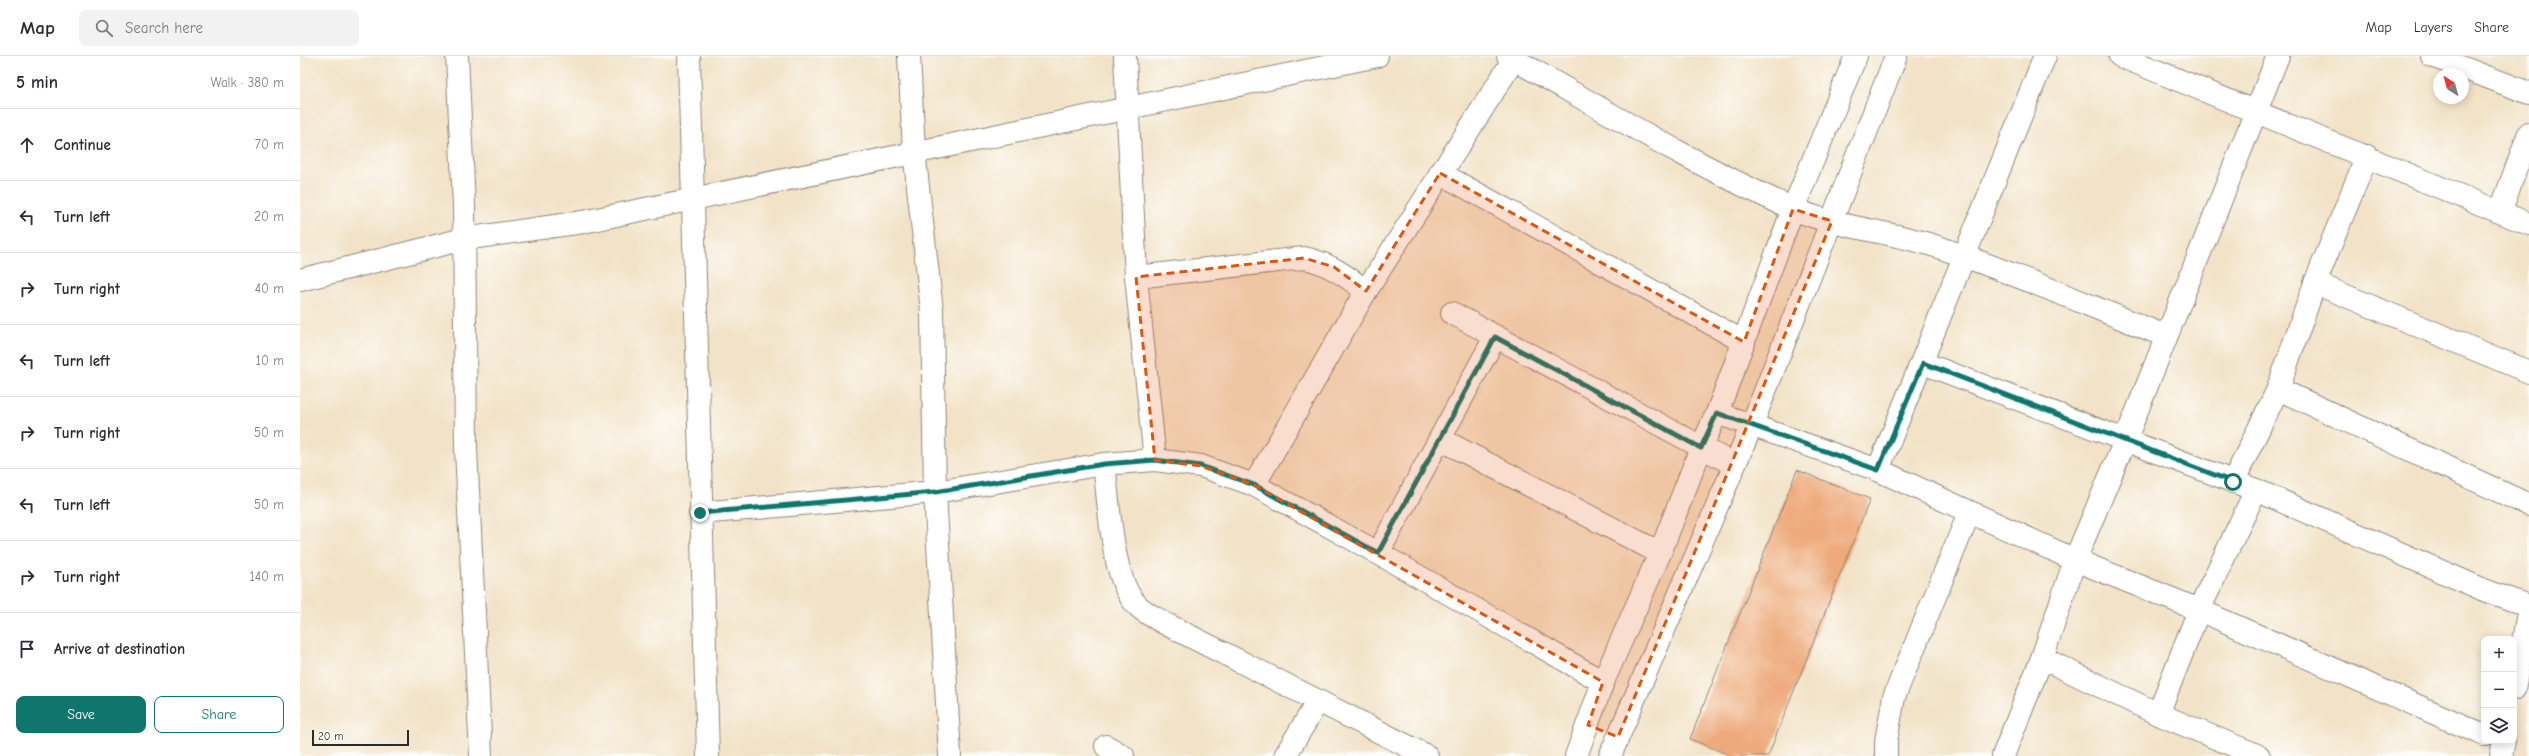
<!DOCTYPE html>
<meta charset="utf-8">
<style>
:root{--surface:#fff;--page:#f2f2f3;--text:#2b2b33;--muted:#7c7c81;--line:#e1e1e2;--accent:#0f766e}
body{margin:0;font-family:"Comic Neue",sans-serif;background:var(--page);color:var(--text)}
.controls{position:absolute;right:12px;bottom:12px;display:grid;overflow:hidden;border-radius:8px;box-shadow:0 2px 10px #0003}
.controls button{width:36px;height:36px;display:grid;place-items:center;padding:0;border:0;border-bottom:1px solid var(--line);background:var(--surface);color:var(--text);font:20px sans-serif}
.compass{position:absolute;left:2133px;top:12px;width:36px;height:36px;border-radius:50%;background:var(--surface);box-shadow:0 2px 10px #0003;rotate:324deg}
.scale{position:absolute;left:12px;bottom:10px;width:97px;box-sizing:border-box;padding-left:4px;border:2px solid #2b2b2b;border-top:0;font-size:11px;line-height:14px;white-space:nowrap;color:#2b2b2b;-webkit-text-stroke:3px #fdfcf7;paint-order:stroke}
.stop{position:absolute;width:12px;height:12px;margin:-9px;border:3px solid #0f766e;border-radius:50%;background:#fff}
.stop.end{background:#0f766e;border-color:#fff;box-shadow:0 1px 4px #0008}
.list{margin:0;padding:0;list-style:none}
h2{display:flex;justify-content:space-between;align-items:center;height:52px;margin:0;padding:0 16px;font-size:17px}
h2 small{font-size:13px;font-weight:400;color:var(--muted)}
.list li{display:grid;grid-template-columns:26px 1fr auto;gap:12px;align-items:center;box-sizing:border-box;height:72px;padding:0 16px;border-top:1px solid var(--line)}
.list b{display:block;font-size:15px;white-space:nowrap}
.list em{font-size:13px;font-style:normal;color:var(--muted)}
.actions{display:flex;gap:8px;padding:12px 16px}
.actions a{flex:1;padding:9px 0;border:1px solid var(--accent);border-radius:8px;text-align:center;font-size:14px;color:var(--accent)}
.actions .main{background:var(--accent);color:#fff}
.icon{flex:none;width:22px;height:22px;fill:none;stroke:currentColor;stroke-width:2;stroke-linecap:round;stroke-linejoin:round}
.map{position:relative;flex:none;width:2229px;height:700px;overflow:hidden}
header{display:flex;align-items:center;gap:24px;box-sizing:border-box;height:56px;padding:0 20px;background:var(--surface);border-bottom:1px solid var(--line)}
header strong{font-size:19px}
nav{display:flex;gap:22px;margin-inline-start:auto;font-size:14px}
.search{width:280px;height:36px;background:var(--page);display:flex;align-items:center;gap:10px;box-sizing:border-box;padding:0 14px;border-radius:8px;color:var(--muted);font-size:15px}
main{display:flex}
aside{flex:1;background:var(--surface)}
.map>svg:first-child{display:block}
.building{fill:#eeaa7c}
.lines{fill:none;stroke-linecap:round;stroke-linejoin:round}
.minor-casing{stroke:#8e877a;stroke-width:24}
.minor{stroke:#fff;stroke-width:22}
.route{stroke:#0f766e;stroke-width:5}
.marked{fill:#df570e;fill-opacity:0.2;stroke:#df570e;stroke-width:3;stroke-dasharray:8 5;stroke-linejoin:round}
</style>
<header>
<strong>Map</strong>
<div class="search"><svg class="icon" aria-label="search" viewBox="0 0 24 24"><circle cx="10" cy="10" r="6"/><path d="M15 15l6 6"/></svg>Search here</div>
<nav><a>Map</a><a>Layers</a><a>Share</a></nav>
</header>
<main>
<aside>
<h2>5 min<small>Walk · 380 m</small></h2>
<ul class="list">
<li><svg class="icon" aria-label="ahead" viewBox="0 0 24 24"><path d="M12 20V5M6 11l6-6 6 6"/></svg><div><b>Continue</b></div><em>70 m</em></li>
<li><svg class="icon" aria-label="left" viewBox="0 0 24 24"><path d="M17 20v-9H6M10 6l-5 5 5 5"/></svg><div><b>Turn left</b></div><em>20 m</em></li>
<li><svg class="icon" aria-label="right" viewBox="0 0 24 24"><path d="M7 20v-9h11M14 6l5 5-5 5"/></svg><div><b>Turn right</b></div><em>40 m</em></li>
<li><svg class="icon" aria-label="left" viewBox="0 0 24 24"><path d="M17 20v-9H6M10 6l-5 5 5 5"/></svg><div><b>Turn left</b></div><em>10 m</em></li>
<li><svg class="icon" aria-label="right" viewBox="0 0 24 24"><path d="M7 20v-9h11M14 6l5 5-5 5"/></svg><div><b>Turn right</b></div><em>50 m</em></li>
<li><svg class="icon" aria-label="left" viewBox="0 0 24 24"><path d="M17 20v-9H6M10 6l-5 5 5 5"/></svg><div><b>Turn left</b></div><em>50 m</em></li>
<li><svg class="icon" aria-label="right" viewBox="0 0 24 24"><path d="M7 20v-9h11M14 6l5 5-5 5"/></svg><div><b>Turn right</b></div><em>140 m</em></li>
<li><svg class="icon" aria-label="arrive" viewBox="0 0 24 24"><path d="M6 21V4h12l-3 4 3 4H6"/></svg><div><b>Arrive at destination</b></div></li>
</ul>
<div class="actions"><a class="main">Save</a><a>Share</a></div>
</aside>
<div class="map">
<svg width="2229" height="700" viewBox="0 0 2229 700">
<rect width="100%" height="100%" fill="#fdfcf7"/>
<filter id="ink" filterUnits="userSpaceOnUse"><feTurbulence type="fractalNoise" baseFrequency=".025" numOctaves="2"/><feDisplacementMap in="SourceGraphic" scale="8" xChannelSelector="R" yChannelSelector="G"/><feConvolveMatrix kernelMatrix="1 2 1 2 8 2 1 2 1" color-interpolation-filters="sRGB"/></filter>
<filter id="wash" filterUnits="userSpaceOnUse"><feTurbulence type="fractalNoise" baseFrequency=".012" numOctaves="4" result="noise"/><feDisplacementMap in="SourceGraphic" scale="16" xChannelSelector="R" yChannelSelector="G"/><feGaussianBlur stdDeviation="0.9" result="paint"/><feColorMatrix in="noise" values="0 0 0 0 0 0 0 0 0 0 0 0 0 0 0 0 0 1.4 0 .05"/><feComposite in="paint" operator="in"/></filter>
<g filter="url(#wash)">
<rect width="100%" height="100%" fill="#f2e3c8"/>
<g id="blocks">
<polygon class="building" points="1497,414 1570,443 1468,700 1432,700 1390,683"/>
</g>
</g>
<g filter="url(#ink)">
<use href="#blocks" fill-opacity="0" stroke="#8e877a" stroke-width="1"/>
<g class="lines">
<g class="minor-casing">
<g id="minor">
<polyline points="157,0 164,150 166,393 181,700"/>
<polyline points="389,0 408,700"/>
<polyline points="609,0 614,95 632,255 635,436 650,700"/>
<polyline points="825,0 836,221 855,404"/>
<path d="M1208,0c93,52 185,108 283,152 48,21 104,23 153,41 75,26 148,58 222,87"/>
<polyline points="1820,0 2229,168"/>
<polyline points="2132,0 2229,37"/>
<polyline points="1140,117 1444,286"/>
<polyline points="2201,154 2229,77"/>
<path d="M836,221l168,-19c25,5 42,18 62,33"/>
<polyline points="0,224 164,183 283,166 1077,0"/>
<polyline points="2015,227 2229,316"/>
<polyline points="1152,257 1433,408"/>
<polyline points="1623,307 1956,434 2184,534 2229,550"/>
<polyline points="1978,333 2229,449"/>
<polyline points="1417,357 1578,414 1775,504 1899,554 2184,679"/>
<polyline points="1140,383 1360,497"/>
<path d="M804,408c5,36 7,118 34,142 7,7 18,12 26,17l263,133"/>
<polyline points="1578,414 1745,0"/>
<polyline points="1933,426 1978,333 2015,227 2067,100"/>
<polyline points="954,429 1066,235 1214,3"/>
<polyline points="400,457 635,436 804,408 855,404 901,410 954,429 1078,497 1303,626"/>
<polyline points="1078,497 1195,281"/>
<polyline points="1742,602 1858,658 1959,700"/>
<polyline points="2214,633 2229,552"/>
<polyline points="1858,658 1899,554 1956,434"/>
<polyline points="806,690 823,700"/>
<polyline points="985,700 1018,645"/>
<polyline points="1276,700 1303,626 1360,497 1401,392 1417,357 1493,153 1556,0"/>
<polyline points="1310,700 1451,371 1596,0"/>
<polyline points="1586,700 1586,685 1594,641 1669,457"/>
<polyline points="1703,700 1742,602 1775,504 1825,385 1978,0"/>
<polyline points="2201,700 2204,685"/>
</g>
</g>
<use href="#minor" class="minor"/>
</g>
</g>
<g class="lines" filter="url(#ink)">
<polyline class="route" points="400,457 635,436 804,408 855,404 901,410 954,429 1078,497 1195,281 1401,392 1417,357 1578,414 1623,307 1933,426"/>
</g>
<path class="marked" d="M1140,117l304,169 49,-133 39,12 -214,516 -30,-12 15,-43 -349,-197 -53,-19 -46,-6 -19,-183 168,-19 30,9 32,24z"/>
</svg>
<div class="controls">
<button>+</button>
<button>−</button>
<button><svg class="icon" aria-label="layers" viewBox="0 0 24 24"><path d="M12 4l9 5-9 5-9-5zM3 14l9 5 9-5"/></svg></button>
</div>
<svg class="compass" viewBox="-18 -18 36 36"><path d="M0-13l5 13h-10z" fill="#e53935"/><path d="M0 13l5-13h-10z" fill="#7c7c81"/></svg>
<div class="scale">20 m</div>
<div class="stop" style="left:1933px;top:426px"></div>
<div class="stop end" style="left:400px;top:457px"></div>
</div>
</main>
